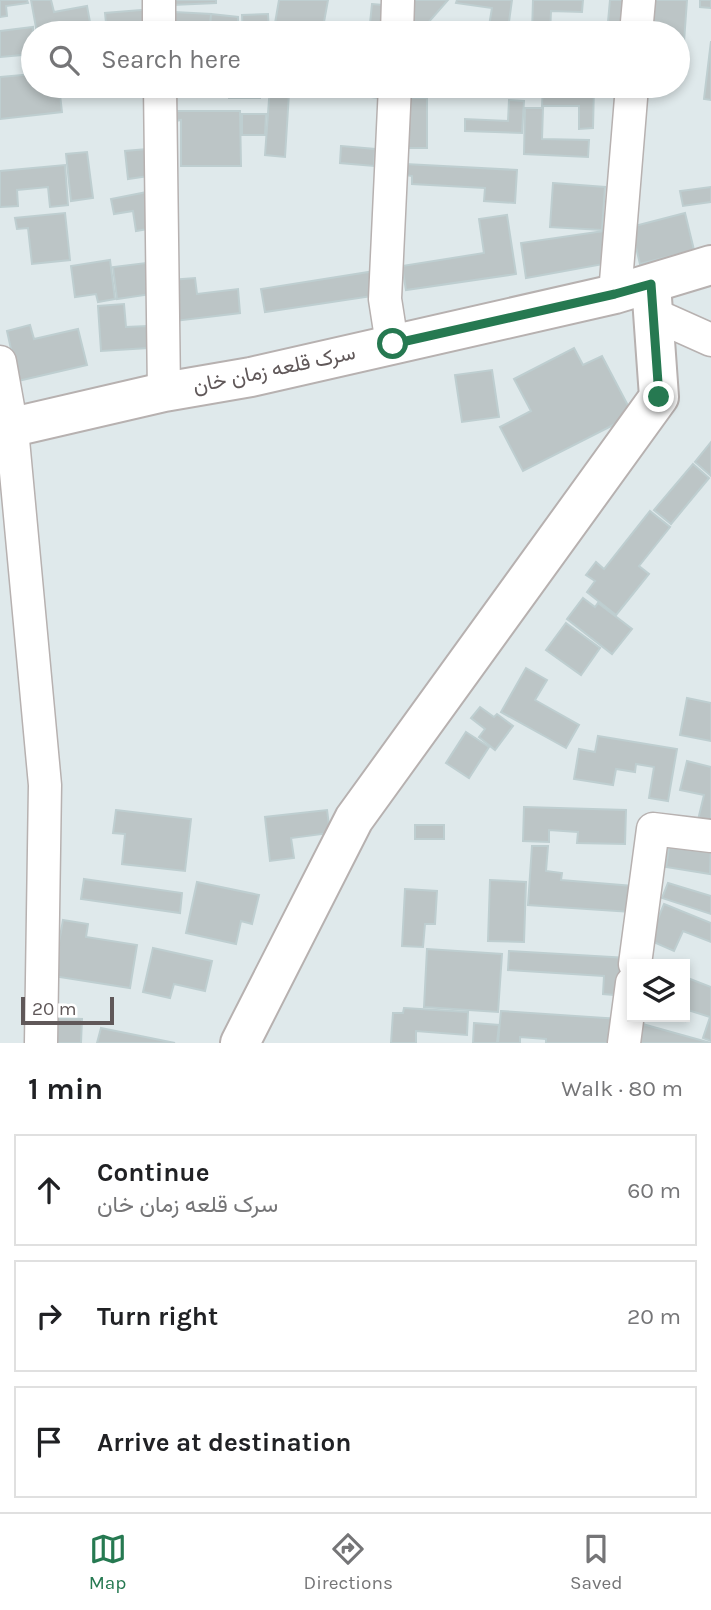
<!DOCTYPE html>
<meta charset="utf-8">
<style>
:root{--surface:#fff;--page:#f6f6f6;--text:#202124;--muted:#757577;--line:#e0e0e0;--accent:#267951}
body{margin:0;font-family:Karla,Vazirmatn,sans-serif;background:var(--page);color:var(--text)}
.controls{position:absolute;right:21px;bottom:21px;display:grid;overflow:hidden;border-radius:0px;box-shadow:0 4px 10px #0003}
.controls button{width:63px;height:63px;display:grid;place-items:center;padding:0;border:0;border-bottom:2px solid var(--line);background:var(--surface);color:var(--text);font:35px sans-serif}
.scale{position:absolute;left:21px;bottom:18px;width:93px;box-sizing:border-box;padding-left:7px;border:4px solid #605859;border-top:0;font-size:19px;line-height:24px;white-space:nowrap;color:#605859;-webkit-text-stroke:5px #fff;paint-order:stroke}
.stop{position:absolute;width:21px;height:21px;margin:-16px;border:5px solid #267951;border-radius:50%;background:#fff}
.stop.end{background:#267951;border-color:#fff;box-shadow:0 2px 7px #0008}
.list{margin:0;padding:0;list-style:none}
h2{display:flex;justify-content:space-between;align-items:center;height:91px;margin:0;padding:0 28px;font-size:30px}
h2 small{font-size:23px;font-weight:400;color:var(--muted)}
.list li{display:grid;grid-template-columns:46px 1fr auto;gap:21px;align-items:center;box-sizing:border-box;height:112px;margin:0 14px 14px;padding:0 14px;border:2px solid var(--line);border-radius:0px}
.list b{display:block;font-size:26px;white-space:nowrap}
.list p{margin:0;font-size:23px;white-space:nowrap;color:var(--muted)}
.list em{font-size:23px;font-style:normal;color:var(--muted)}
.icon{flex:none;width:38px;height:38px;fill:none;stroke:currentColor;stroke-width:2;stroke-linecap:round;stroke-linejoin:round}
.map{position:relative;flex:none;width:711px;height:1043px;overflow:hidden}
.search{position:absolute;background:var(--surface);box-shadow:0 4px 10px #0003;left:21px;right:21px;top:21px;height:77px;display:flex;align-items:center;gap:18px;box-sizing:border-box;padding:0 24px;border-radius:38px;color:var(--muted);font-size:26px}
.sheet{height:469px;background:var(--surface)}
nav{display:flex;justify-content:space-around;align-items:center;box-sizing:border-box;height:98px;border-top:2px solid var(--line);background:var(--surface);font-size:19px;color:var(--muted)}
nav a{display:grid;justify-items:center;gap:4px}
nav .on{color:var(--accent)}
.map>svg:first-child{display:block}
.building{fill:#bcc5c6;stroke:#beced0;stroke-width:2}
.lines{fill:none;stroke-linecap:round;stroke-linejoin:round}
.minor-casing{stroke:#b7b1b0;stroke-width:35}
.tertiary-casing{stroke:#b7b1b0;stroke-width:42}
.minor{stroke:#fff;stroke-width:32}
.tertiary{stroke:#fff;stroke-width:38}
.route{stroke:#267951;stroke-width:9}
.labels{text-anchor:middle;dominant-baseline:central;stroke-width:6;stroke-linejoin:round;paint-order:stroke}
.street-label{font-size:21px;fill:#605859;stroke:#fff}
</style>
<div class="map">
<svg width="711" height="1043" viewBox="0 0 711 1043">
<rect width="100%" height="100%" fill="#dfe9eb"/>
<g class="building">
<polygon points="0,0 27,0 28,3 6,6 7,16 0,17"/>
<polygon points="31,0 51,0 54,12 87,6 92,33 37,33"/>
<polygon points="173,0 216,0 216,3 173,5"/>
<polygon points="279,0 328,0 322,33 302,33 274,29"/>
<polygon points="407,0 448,0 427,24 403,21"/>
<polygon points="457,0 512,0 508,29 489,26 492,8 456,3"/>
<polygon points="533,0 583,0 582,12 551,11 550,33 532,33"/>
<polygon points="610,0 630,0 626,33 607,33"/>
<polygon points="651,0 687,0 684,42 678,42 678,33 649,33"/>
<polygon points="700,0 711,0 711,8 700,7"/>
<polygon points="372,4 394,6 391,33 369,33"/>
<polygon points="153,9 155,33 107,33 105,13"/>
<polygon points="174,12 211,14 210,33 177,33 177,24 173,24"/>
<polygon points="211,14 238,17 238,32 210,30"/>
<polygon points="268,14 269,33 243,33 242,15"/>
<polygon points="448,25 488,31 488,33 446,33"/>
<polygon points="33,27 33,54 0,57 0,31"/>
<polygon points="711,41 711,100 704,99"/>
<polygon points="33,74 33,86 59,86 62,112 0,119 0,77"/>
<polygon points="170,86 221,86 221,88 170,87"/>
<rect x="229" y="86" width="31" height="12"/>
<polygon points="270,86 362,86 361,97 289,93 285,157 265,155"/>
<polygon points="364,86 387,86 385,99 363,96"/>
<polygon points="440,86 516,86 515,93"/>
<polygon points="543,86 594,86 593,128 579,129 579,106 542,106"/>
<polygon points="404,98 427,98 427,148 405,148"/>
<polygon points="509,100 524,101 522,133 465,131 465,119 508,121"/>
<polygon points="525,108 543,108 542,139 589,140 588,157 524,154"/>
<polygon points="175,111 240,111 241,166 181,166 181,120 175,121"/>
<polygon points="242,114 266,114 265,135 242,135"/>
<polygon points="341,146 375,149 374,166 340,163"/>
<polygon points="147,149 149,176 128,179 125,151"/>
<polygon points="87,152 93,198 71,201 66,154"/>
<polygon points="405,164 517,170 515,203 484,201 485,188 412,184 412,176 405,175"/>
<polygon points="65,165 68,205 50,207 48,187 17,190 18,206 0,207 0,171"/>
<polygon points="553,183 605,187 602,230 550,227"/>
<polygon points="711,187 711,202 683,206 680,191"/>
<polygon points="147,192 154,228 136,231 133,211 114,214 111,199"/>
<polygon points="65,213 70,260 32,264 28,228 17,229 15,218"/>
<polygon points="685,213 694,250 640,264 631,227"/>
<polygon points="507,215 516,274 406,290 402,266 484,253 479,219"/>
<polygon points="611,230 609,263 526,278 521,243"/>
<polygon points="110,260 115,299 98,302 96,294 75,297 71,266"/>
<polygon points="154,262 158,293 117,299 113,267"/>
<polygon points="375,271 379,295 265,312 261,289"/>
<polygon points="195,278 197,294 238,289 240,313 175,321 170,280"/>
<polygon points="124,304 126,327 147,326 148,348 101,351 98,306"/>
<polygon points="30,325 34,339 78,329 87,365 18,381 7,331"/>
<polygon points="574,348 583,365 602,356 633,415 523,471 500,427 531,411 514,379"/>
<polygon points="492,370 499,417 462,422 455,375"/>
<polygon points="711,442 711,476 695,462"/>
<polygon points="693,464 709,478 671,524 654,510"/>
<polygon points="650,511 670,527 639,566 649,574 616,615 587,592 595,581 586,575 596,562 604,569"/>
<polygon points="583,598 595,607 598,603 632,629 612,654 567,619"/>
<polygon points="566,623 600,648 581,675 546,650"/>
<polygon points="526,668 547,680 535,700 579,725 566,748 501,712"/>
<polygon points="687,698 711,703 711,741 680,735"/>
<polygon points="480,707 494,717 497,714 513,726 495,750 479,737 485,729 471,718"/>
<polygon points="466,732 489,747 469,778 446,763"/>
<polygon points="598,736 677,749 668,801 649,798 654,767 636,764 635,772 616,769 613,785 574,779 579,749 595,752"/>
<polygon points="687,761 711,767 711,823 698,820 704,795 680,790"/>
<polygon points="524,807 626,810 625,844 577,843 578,832 549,830 549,842 523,841"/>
<polygon points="116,810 191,819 185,871 122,864 125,834 113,833"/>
<polygon points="327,810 330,833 291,838 294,858 270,861 265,817"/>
<rect x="415" y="825" width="29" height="14"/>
<polygon points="671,834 711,841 710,874 666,867"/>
<polygon points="532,846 548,846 546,871 562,873 561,880 633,886 631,912 528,905"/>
<polygon points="84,879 182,893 180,913 81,899"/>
<polygon points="490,880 526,882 524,942 488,941"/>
<polygon points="197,882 259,895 252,924 241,921 236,944 186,933"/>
<polygon points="668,883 711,896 711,914 662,898"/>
<polygon points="405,889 437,891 435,924 425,924 423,947 402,946"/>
<polygon points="664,904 711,923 711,942 683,931 674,951 649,940"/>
<polygon points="63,920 88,924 86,937 137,945 130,988 53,976"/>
<polygon points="153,948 212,961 205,991 174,984 170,998 143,992"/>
<polygon points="427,949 502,954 498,1012 424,1007"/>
<polygon points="509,951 628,958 626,996 603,994 604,976 508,970"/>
<polygon points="685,977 711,987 711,1041 703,1038 710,1017 688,1010 685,1021 672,1017 685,1017"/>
<polygon points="404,1008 468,1012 467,1035 416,1031 416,1043 391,1043 393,1013 403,1013"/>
<polygon points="501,1011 620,1019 618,1043 546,1043 546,1039 520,1037 520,1043 498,1043"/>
<polygon points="56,1018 82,1019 81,1043 56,1043"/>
<polygon points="474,1023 499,1025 497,1043 473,1043"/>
<polygon points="639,1023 711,1043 633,1043"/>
<polygon points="101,1028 175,1043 97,1043"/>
</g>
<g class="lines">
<g class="minor-casing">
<g id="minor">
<polyline points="159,0 159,33"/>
<polyline points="397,33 398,0"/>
<polyline points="636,33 639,0"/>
<polyline points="160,86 164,392"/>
<polyline points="615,294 632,86"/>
<polyline points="653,314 711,340"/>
<polyline points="392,344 385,299 395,86"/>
<polyline points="0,362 12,429 45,785 41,1043"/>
<polyline points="635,964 653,829 711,836"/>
<polyline points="624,1043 632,983"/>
</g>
</g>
<g class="tertiary-casing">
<g id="tertiary">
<polyline points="0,430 164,392 251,377 615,294 711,265"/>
<polyline points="240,1043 354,819 659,397 651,284"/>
</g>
</g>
<use href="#minor" class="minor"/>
<use href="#tertiary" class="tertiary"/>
</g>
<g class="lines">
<polyline class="route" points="393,344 615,294 651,284 659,397"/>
</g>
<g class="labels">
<g class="street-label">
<text transform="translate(274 369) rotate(-12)">سرک قلعه زمان خان</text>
</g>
</g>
</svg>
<div class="controls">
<button><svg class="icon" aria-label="layers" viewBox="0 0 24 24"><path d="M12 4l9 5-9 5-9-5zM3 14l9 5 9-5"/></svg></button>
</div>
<div class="scale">20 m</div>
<div class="stop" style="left:393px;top:344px"></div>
<div class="stop end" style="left:659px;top:397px"></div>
<div class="search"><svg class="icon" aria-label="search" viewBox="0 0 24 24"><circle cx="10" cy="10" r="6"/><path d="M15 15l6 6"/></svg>Search here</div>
</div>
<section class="sheet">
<h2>1 min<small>Walk · 80 m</small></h2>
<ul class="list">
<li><svg class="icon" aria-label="ahead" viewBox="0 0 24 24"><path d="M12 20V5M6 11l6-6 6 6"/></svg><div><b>Continue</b><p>سرک قلعه زمان خان</p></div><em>60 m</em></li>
<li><svg class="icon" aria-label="right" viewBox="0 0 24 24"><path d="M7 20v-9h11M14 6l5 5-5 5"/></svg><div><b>Turn right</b></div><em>20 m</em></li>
<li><svg class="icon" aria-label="arrive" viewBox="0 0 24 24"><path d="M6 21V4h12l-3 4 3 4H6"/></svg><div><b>Arrive at destination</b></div></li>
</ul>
</section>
<nav>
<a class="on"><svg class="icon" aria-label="map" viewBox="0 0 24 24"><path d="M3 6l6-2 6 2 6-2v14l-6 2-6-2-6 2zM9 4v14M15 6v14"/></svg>Map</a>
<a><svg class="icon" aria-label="directions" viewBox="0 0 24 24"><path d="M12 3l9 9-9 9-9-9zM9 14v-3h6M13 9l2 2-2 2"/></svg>Directions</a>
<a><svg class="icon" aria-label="saved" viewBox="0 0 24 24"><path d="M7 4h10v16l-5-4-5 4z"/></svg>Saved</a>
</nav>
